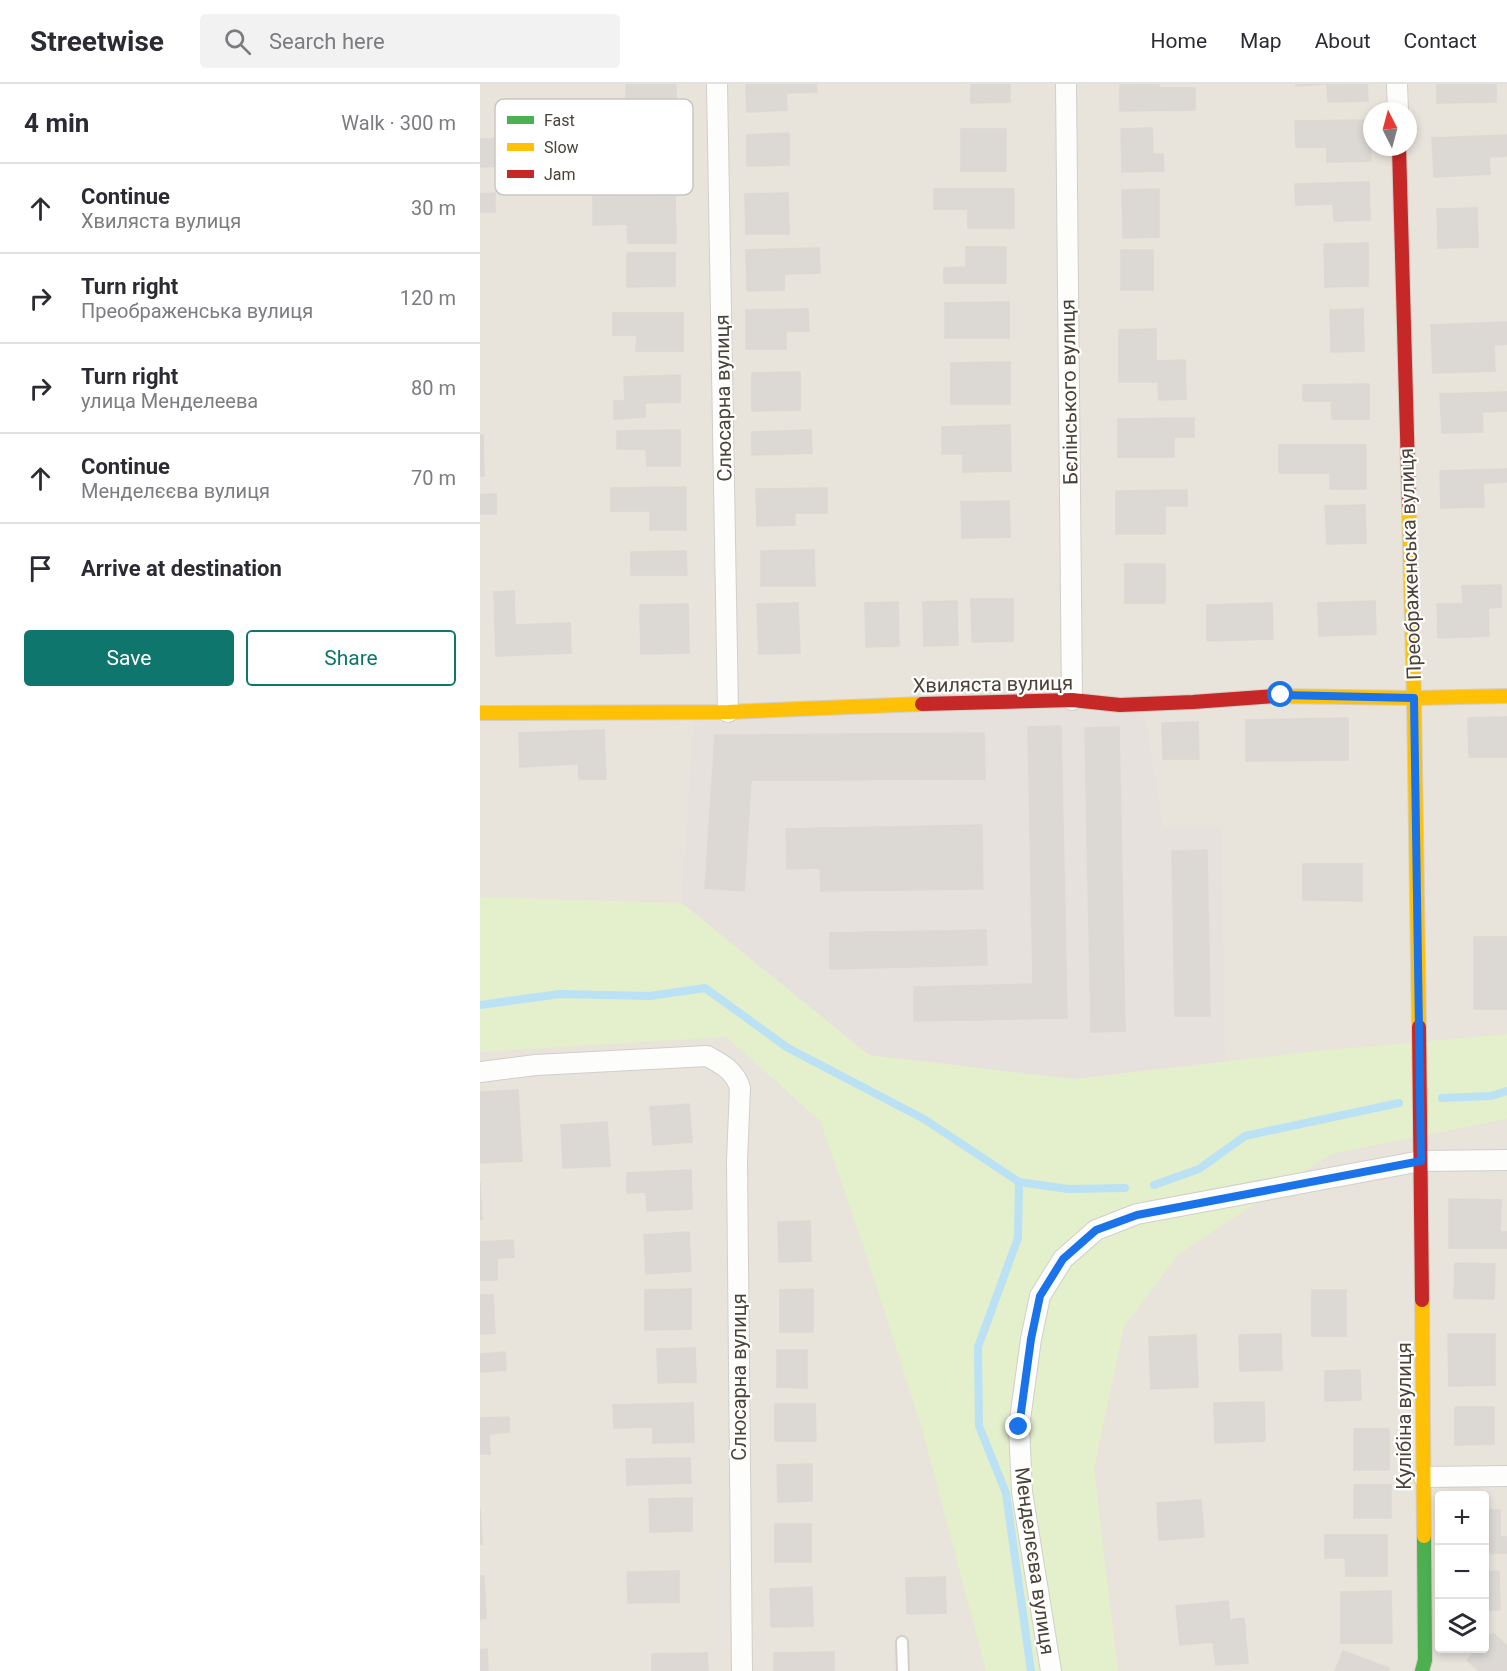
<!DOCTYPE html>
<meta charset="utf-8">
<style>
:root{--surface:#fff;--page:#f2f2f3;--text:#2b2b33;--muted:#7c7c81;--line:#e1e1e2;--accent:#0f766e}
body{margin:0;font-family:Roboto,sans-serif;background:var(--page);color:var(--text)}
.controls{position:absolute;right:18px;bottom:18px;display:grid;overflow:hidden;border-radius:6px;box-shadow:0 3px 9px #0003}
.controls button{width:54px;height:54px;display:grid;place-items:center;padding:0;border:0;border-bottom:2px solid var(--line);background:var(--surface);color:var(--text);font:30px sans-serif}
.compass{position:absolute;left:883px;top:18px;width:54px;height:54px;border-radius:50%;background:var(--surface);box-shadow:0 3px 9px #0003;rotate:354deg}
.stop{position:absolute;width:18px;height:18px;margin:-14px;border:4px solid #1a73e8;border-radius:50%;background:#fff}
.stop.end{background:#1a73e8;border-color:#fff;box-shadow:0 2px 6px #0008}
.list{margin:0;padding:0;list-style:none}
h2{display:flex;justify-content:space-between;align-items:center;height:78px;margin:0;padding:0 24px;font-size:26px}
h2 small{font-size:20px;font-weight:400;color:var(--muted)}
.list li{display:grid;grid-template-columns:39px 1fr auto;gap:18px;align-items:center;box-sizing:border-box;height:90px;padding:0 24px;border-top:2px solid var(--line)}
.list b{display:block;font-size:22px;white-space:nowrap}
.list p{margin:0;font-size:20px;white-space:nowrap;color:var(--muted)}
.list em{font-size:20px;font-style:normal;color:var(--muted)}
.actions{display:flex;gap:12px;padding:18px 24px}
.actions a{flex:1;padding:14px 0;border:2px solid var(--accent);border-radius:6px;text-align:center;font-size:21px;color:var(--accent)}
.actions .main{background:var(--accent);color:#fff}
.icon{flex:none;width:33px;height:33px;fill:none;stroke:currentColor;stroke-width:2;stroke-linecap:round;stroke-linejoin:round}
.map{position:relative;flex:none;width:1027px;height:1587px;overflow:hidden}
header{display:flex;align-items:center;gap:36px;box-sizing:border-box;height:84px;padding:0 30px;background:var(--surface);border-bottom:2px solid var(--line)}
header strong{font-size:28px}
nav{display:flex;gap:33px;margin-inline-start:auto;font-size:21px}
.search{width:420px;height:54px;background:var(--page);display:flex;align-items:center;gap:15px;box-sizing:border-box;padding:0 21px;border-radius:6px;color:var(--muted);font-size:22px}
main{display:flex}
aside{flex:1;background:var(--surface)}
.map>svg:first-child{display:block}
.residential{fill:#e8e3db;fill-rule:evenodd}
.industrial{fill:#e7e1dd}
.green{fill:#e4efcc}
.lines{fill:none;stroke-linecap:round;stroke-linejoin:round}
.stream{stroke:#bbe1f4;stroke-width:8}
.building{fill:#dcd9d4;stroke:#ddd8d3;stroke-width:1.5}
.lane-casing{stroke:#d2cfcb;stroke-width:14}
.street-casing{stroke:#d2cfcb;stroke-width:22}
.fast-casing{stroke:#d4cec4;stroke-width:16}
.slow-casing{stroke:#d4cec4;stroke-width:16}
.jam-casing{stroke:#d4cec4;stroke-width:16}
.lane{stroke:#fdfdfc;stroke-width:10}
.street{stroke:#fdfdfc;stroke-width:20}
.fast{stroke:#4caf50;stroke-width:14}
.slow{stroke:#ffc107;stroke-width:14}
.jam{stroke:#c62828;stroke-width:14}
.route{stroke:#1a73e8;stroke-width:8}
.labels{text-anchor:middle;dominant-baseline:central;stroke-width:4.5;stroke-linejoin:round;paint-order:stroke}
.street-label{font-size:20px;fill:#4c4338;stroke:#fff}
.key{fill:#fff;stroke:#c9c7c3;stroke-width:1.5}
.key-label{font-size:16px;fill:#4c4338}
</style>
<header>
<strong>Streetwise</strong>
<div class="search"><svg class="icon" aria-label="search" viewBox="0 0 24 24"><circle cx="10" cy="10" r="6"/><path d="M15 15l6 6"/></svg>Search here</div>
<nav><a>Home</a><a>Map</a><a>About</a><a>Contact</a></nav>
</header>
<main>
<aside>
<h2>4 min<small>Walk · 300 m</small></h2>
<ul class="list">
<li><svg class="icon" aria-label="ahead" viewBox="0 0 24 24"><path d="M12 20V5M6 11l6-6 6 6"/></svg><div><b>Continue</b><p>Хвиляста вулиця</p></div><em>30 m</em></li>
<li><svg class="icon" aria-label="right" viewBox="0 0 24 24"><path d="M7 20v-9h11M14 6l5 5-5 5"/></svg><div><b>Turn right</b><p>Преображенська вулиця</p></div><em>120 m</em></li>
<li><svg class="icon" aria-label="right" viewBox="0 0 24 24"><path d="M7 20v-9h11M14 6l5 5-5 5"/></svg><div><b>Turn right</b><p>улица Менделеева</p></div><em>80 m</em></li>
<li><svg class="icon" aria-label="ahead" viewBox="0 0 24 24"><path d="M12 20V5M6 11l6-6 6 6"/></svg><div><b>Continue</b><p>Менделєєва вулиця</p></div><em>70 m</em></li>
<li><svg class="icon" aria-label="arrive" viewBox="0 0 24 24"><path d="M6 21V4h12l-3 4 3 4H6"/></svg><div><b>Arrive at destination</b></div></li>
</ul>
<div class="actions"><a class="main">Save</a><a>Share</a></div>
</aside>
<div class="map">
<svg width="1027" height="1587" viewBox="0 0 1027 1587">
<rect width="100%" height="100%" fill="#f4f1ee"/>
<path class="residential" d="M0,0h1027v1587h-1027zM892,27h36v36h-36zM960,1412h44v152h-44z"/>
<polygon class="industrial" points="663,623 683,743 741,743 745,977 594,995 389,971 202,819 214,633"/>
<polygon class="green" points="0,813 202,819 389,971 594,995 836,967 1027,950 1027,1035 851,1070 699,1170 644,1243 614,1385 638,1587 506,1587 443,1349 385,1167 340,1037 246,953 0,968"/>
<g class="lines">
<g class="stream">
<polyline points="0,921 80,910 170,912 225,904 308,964 444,1035 539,1098 588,1105 645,1104"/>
<polyline points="962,1014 1011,1012 1027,1007"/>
<polyline points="539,1098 538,1154 498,1263 499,1342 526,1409 551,1587"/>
<polyline points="674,1101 719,1085 765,1052 919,1019"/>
</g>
</g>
<g class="building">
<rect x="146" y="0" width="50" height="24"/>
<polygon points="266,0 336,0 337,8 306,9 307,26 267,28"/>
<polygon points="491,0 530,0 530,18 491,19"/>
<polygon points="640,0 679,0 679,4 715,4 715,26 640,27"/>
<polygon points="816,0 887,0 888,17 848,18 847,0 816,2"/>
<polygon points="957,0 1016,0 1016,18 957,19"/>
<polygon points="890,36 891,77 847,78 847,63 816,63 815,37"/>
<polygon points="672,44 673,70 683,70 684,87 642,88 641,45"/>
<rect x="481" y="45" width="45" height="42"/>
<polygon points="309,49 309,81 267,82 267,51"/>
<polygon points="1027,51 1027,72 1009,73 1010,90 954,93 952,54"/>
<polygon points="0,55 19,55 20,82 0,83"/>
<polygon points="889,98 890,136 854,137 853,120 816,121 815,100"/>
<polygon points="454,105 534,105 534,144 488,144 488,125 454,125"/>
<polygon points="679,105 679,153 643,154 642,106"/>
<polygon points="15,109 15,128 0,128 0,110"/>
<polygon points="308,109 309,150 266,150 265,110"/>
<polygon points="195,111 196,159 148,159 147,140 113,141 113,113"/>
<polygon points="997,124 998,163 958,164 957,125"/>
<polygon points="888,159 888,202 845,203 844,160"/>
<polygon points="486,163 526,163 526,199 464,199 464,184 486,183"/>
<polygon points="339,164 340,189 304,190 304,206 267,207 266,166"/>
<rect x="641" y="166" width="32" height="40"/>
<polygon points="147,169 195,169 195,202 147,203"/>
<polygon points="529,218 529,254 465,254 465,219"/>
<polygon points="328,225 329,247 306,247 306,265 266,265 266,226"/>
<polygon points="883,225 884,267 851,268 850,226"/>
<polygon points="133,229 203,229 203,267 156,267 157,251 133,251"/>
<polygon points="1027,238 1027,260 1014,261 1015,287 953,289 951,241"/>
<polygon points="676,245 676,277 705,276 706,315 679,316 678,298 639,298 639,246"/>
<polygon points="530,278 530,320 471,320 471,279"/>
<polygon points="320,288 320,326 272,327 272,289"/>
<polygon points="200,291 200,318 165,319 165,333 134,335 134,317 145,317 144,293"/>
<polygon points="889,300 889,335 852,335 851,317 823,317 823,301"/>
<polygon points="1027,308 1027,327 1002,328 1003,348 962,349 960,310"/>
<polygon points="714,334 714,353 694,353 694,373 638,373 638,335"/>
<polygon points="530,341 531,387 483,388 483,370 462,370 462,343"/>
<polygon points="200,346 200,382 167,382 166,365 137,365 137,347"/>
<polygon points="331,346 332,369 272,371 272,348"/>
<polygon points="0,351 3,351 4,392 0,392"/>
<polygon points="799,361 886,361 886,405 850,405 850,389 799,389"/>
<polygon points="1027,385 1027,398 1003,399 1004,423 961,424 960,387"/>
<polygon points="206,403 206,446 170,446 170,427 131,427 131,404"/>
<polygon points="347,404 347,429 315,429 315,441 277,442 276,405"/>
<polygon points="707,406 707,422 685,422 685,450 636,450 636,407"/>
<polygon points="16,410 16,430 0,430 0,411"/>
<polygon points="529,417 530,453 482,454 481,418"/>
<polygon points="885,421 886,459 847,460 845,422"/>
<polygon points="334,466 335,502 281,502 281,467"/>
<polygon points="206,467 207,491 151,491 151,468"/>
<rect x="645" y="480" width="40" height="39"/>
<polygon points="1021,501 1021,523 1008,524 1009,552 958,554 957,520 983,520 982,502"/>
<polygon points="34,507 35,541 90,539 91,569 16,572 14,508"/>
<polygon points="491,515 533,515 533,557 492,558"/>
<polygon points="477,517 478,561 444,562 443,518"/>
<polygon points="895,517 896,550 839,552 838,519"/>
<polygon points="418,518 419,562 386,563 385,519"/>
<polygon points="318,519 320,569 279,570 277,520"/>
<polygon points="792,519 793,555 727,557 727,521"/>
<polygon points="208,520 209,569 161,570 160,521"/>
<polygon points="1027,633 1027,673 989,673 988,634"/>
<polygon points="868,634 868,676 766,677 766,636"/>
<polygon points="718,638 719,675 683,675 682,639"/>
<polygon points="581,642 587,934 434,937 434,903 553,900 548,643"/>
<polygon points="639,643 645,947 611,948 605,644"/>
<polygon points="124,646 126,695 99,695 98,680 40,683 39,649"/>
<polygon points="504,649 505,695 271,696 264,807 225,804 235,651"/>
<polygon points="502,741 503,805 341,807 340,784 307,785 306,745"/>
<polygon points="727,766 730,932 695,932 692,767"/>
<polygon points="823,780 882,780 882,817 823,816"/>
<polygon points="506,846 507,881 350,885 350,849"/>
<rect x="994" y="853" width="33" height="72"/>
<polygon points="38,1006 42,1077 0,1079 0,1008"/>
<polygon points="209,1020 212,1058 173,1061 170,1023"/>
<polygon points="127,1038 130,1082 83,1084 81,1041"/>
<polygon points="211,1086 212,1125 167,1127 166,1108 147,1109 147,1089"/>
<polygon points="0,1098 2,1135 0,1136"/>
<polygon points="969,1115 1021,1116 1020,1148 1027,1148 1027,1164 969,1164"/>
<polygon points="330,1137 331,1177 299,1178 298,1138"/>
<polygon points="209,1148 211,1187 166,1190 164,1151"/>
<polygon points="33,1156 34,1173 17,1174 17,1196 0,1196 0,1158"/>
<polygon points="975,1179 1015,1180 1014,1215 974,1214"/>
<polygon points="211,1205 211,1245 165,1246 165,1206"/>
<polygon points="333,1205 333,1248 300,1248 300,1206"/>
<rect x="832" y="1206" width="34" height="46"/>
<polygon points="0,1211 13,1211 15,1249 0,1250"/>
<polygon points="801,1250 802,1286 760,1287 759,1251"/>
<polygon points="968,1250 1015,1250 1015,1301 969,1302"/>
<polygon points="716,1251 718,1303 671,1305 669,1253"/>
<polygon points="215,1264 216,1298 178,1299 177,1265"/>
<polygon points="297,1266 327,1266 327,1304 297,1303"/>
<polygon points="25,1268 26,1286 0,1288 0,1270"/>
<polygon points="880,1286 881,1316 845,1317 845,1287"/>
<polygon points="784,1318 785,1357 735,1359 734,1319"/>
<polygon points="213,1319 214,1358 173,1359 173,1343 134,1344 133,1321"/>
<polygon points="295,1320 335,1320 336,1357 295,1357"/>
<polygon points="975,1323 1014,1323 1014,1360 975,1361"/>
<polygon points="29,1333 29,1348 9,1350 10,1370 0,1370 0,1334"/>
<rect x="874" y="1345" width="35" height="41"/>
<polygon points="210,1374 211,1399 147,1401 146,1375"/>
<polygon points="332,1380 332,1417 298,1418 297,1381"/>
<rect x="874" y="1401" width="37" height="33"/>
<polygon points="212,1414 212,1447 170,1448 169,1415"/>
<polygon points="721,1416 724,1453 679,1456 677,1419"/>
<polygon points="0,1424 2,1460 0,1460"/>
<polygon points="1004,1426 1020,1426 1020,1453 1027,1453 1027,1469 1004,1469"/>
<rect x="295" y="1440" width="36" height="38"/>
<polygon points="845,1451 907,1451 907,1492 866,1492 865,1474 845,1474"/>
<polygon points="199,1487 199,1518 148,1519 147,1488"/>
<polygon points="1019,1487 1020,1526 1004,1526 1004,1488"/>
<polygon points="0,1492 4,1492 6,1534 0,1535"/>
<polygon points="465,1493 466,1529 427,1530 426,1494"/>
<polygon points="332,1503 333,1542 291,1543 290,1505"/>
<polygon points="911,1507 912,1559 861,1559 861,1508"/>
<polygon points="748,1517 750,1536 764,1534 768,1579 736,1581 733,1558 700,1561 696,1522"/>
<polygon points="1013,1549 1027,1562 1027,1587 999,1587 987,1576 998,1564 1004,1564 1004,1558"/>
<polygon points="7,1565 8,1587 0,1587 0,1566"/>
<polygon points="863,1567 909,1584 908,1587 855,1587"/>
<polygon points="354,1568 354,1587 294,1587 294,1569"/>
<polygon points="227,1569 228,1587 172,1587 172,1570"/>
</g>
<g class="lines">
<g class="lane-casing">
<polyline id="lane" points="422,1558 423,1587"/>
</g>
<g class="street-casing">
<g id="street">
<polyline points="237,0 248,628"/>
<polyline points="586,0 592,616"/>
<polyline points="917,0 918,27"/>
<path d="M0,988l56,-7 171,-9c15,8 28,15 33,32l-3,73 5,510"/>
<polyline points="944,1393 1027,1392"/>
<polyline points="571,1587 542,1408 539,1343 551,1255 560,1212 583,1175 616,1146 657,1130 941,1077 1027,1076"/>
</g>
</g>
<g class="fast-casing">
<polyline id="fast" points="942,1587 945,1576 944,1452"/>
</g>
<g class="slow-casing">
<g id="slow">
<polyline points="929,422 934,614 939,943"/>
<polyline points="795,612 934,614 1027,612"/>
<polyline points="0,629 248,628 442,620"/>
<polyline points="942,1216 944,1452"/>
</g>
</g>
<g class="jam-casing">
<g id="jam">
<polyline points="919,63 929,422"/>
<polyline points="442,620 592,616 640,621 713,618 795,612"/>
<polyline points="939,943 942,1216"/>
</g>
</g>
<use href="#lane" class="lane"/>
<use href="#street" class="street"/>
<use href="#fast" class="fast"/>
<use href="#slow" class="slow"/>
<use href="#jam" class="jam"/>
</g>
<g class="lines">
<polyline class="route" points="539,1343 551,1255 560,1212 583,1175 616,1146 657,1131 941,1077 934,614 801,611"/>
</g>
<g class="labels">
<g class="street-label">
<text transform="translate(589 308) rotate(-91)">Бєлінського вулиця</text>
<text transform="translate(243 314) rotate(-91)">Слюсарна вулиця</text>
<text transform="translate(930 480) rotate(-92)">Преображенська вулиця</text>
<text transform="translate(513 600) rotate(-1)">Хвиляста вулиця</text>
<text transform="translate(259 1293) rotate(-90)">Слюсарна вулиця</text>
<text transform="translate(924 1332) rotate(-90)">Кулібіна вулиця</text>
<text transform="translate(555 1477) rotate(82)">Менделєєва вулиця</text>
</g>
</g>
<rect x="15" y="15" width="198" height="96" rx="9" class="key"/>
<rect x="27" y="32" width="27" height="8" fill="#4caf50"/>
<rect x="27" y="59" width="27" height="8" fill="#ffc107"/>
<rect x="27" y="86" width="27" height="8" fill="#c62828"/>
<g class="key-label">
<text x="64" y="42">Fast</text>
<text x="64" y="69">Slow</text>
<text x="64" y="96">Jam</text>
</g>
</svg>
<div class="controls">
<button>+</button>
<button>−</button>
<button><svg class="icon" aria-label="layers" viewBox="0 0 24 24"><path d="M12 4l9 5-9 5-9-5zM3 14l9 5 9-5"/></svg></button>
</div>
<svg class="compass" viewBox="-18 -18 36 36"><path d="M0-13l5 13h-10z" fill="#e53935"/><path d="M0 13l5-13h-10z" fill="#7c7c81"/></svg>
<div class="stop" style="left:801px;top:611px"></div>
<div class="stop end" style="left:539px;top:1343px"></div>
</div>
</main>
